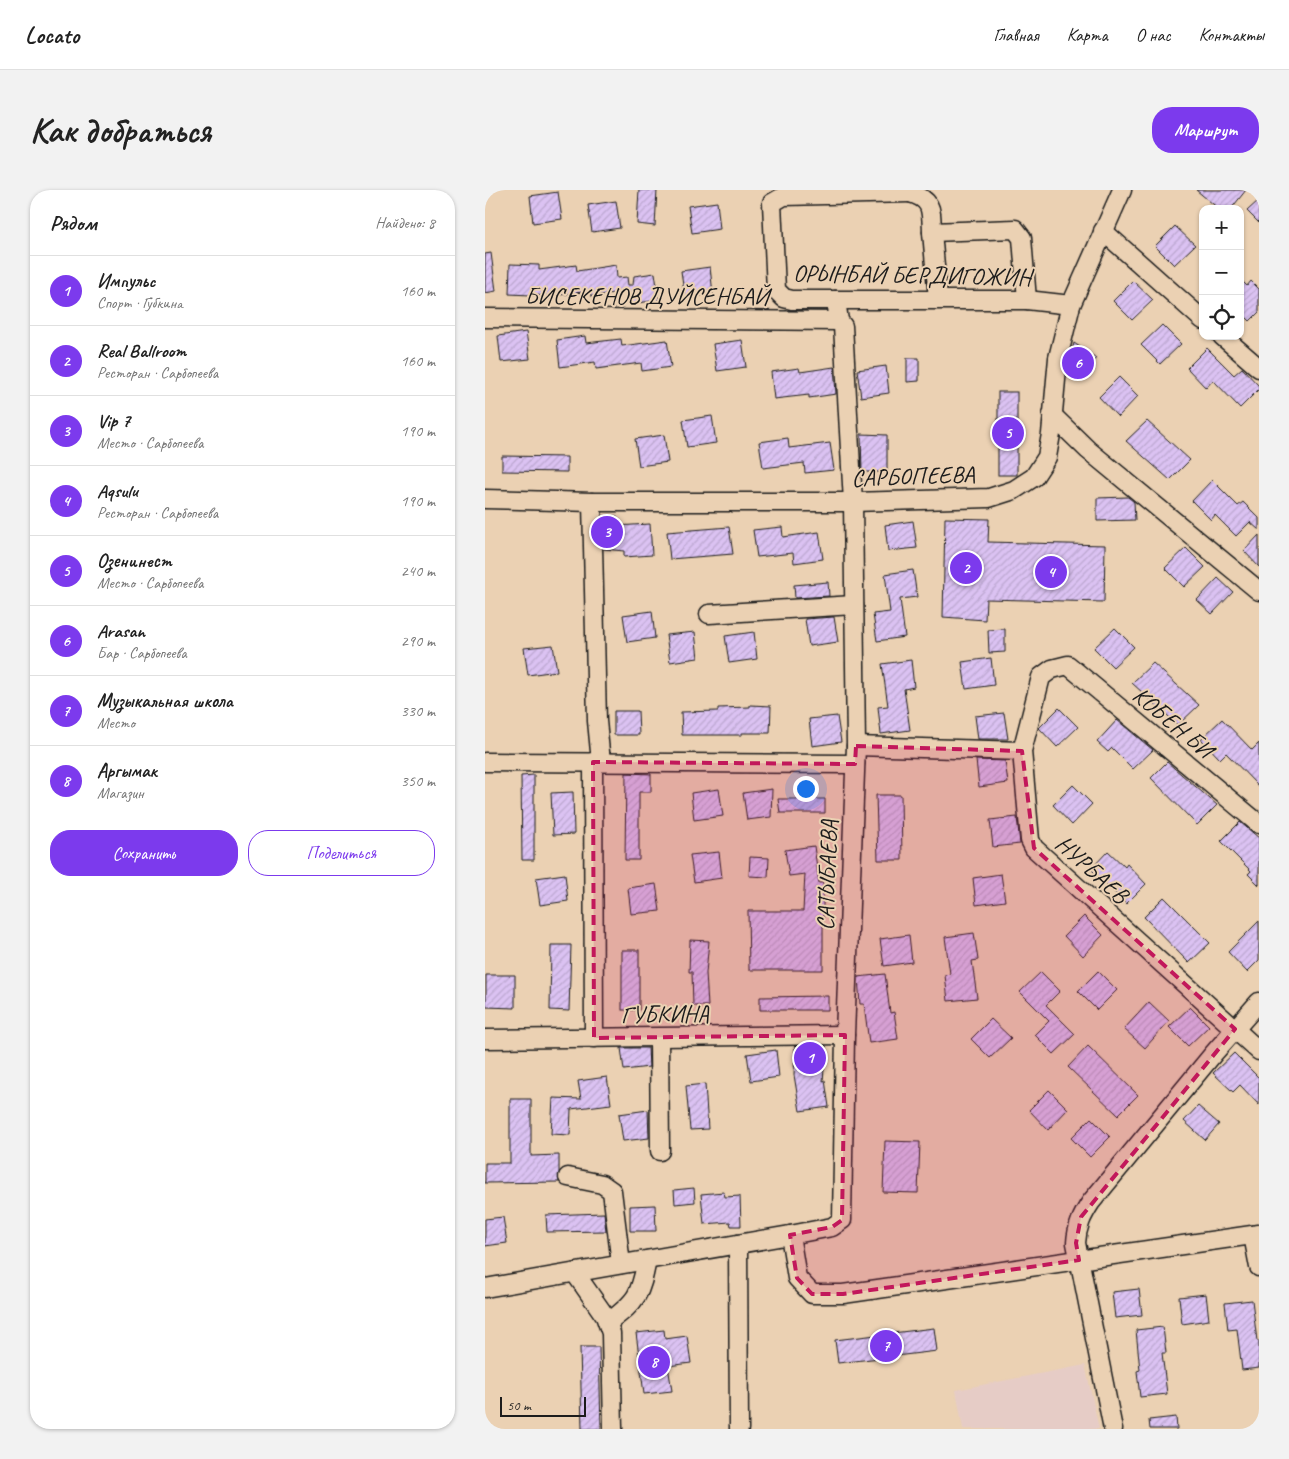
<!DOCTYPE html>
<html lang="ru">
<meta charset="utf-8">
<style>
:root{--surface:#fff;--page:#f2f2f2;--text:#222;--muted:#767676;--line:#e0e0e0;--accent:#7c3aed}
body{margin:0;font-family:Caveat,sans-serif;background:var(--page);color:var(--text)}
.controls{position:absolute;right:15px;top:15px;display:grid;overflow:hidden;border-radius:10px;box-shadow:0 1px 4px #0004}
.controls button{width:45px;height:45px;display:grid;place-items:center;padding:0;border:0;border-bottom:1px solid var(--line);background:var(--surface);color:var(--text);font:25px sans-serif}
.scale{position:absolute;left:15px;bottom:12px;width:86px;box-sizing:border-box;padding-left:5px;border:2px solid #1c1c1c;border-top:0;font-size:14px;line-height:18px;white-space:nowrap;color:#1c1c1c;-webkit-text-stroke:4px #ebd1b3;paint-order:stroke}
.you{position:absolute;left:320px;top:598px;width:18px;height:18px;margin:-12px;border:4px solid #fff;border-radius:50%;background:#1a73e8;box-shadow:0 0 0 8px #1a73e833}
.badge{display:grid;place-items:center;width:32px;height:32px;border-radius:50%;background:var(--accent);color:#fff;font-size:16px;font-weight:700}
.pin{position:absolute;translate:-50% -50%;border:2px solid #fff;box-shadow:0 1px 5px #0006}
.list{margin:0;padding:0;list-style:none}
h2{display:flex;justify-content:space-between;align-items:center;height:65px;margin:0;padding:0 20px;font-size:21px}
h2 small{font-size:16px;font-weight:400;color:var(--muted)}
.list li{display:grid;grid-template-columns:32px 1fr auto;gap:15px;align-items:center;box-sizing:border-box;height:70px;padding:0 20px;border-top:1px solid var(--line)}
.list b{display:block;font-size:19px;white-space:nowrap}
.list p{margin:0;font-size:16px;white-space:nowrap;color:var(--muted)}
.list em{font-size:16px;font-style:normal;color:var(--muted)}
.actions{display:flex;gap:10px;padding:15px 20px}
.actions a{flex:1;padding:11px 0;border:1px solid var(--accent);border-radius:20px;text-align:center;font-size:18px;color:var(--accent)}
.actions .main{background:var(--accent);color:#fff}
.icon{flex:none;width:28px;height:28px;fill:none;stroke:currentColor;stroke-width:2;stroke-linecap:round;stroke-linejoin:round}
.map{position:relative;flex:none;width:774px;height:1239px;overflow:hidden;border-radius:20px}
header{display:flex;align-items:center;gap:30px;box-sizing:border-box;height:70px;padding:0 25px;background:var(--surface);border-bottom:1px solid var(--line)}
header strong{font-size:24px}
nav{display:flex;gap:28px;margin-inline-start:auto;font-size:18px}
.intro{display:flex;align-items:center;justify-content:space-between;box-sizing:border-box;height:120px;padding:0 30px}
h1{margin:0;font-size:35px}
.button{padding:12px 22px;border-radius:20px;background:var(--accent);color:#fff;font-size:18px;font-weight:700}
main{display:flex;gap:30px;padding:0 30px}
aside{flex:1;background:var(--surface);border-radius:20px;box-shadow:0 1px 4px #0004}
.map>svg:first-child{display:block}
.built{fill:#e6ccc6}
.building{fill:url(#building-hatch);stroke:#1c1c1c}
.lines{fill:none;stroke-linecap:round;stroke-linejoin:round}
.minor-casing{stroke:#1c1c1c;stroke-width:21}
.minor{stroke:#ebd1b3;stroke-width:18}
.marked{fill:#c2185b;fill-opacity:0.2;stroke:#c2185b;stroke-width:4;stroke-dasharray:10 6;stroke-linejoin:round}
.labels{text-anchor:middle;dominant-baseline:central;stroke-width:4;stroke-linejoin:round;paint-order:stroke}
.street-label{font-size:24px;fill:#1c1c1c;stroke:#ebd1b3}
</style>
<header>
<strong>Locato</strong>
<nav><a>Главная</a><a>Карта</a><a>О нас</a><a>Контакты</a></nav>
</header>
<div class="intro"><h1>Как добраться</h1><a class="button">Маршрут</a></div>
<main>
<aside>
<h2>Рядом<small>Найдено: 8</small></h2>
<ul class="list">
<li><span class="badge">1</span><div><b>Импульс</b><p>Спорт · Губкина</p></div><em>160 m</em></li>
<li><span class="badge">2</span><div><b>Real Ballroom</b><p>Ресторан · Сарбопеева</p></div><em>160 m</em></li>
<li><span class="badge">3</span><div><b>Vip 7</b><p>Место · Сарбопеева</p></div><em>190 m</em></li>
<li><span class="badge">4</span><div><b>Aqsulu</b><p>Ресторан · Сарбопеева</p></div><em>190 m</em></li>
<li><span class="badge">5</span><div><b>Озенинест</b><p>Место · Сарбопеева</p></div><em>240 m</em></li>
<li><span class="badge">6</span><div><b>Arasan</b><p>Бар · Сарбопеева</p></div><em>290 m</em></li>
<li><span class="badge">7</span><div><b>Музыкальная школа</b><p>Место</p></div><em>330 m</em></li>
<li><span class="badge">8</span><div><b>Аргымак</b><p>Магазин</p></div><em>350 m</em></li>
</ul>
<div class="actions"><a class="main">Сохранить</a><a>Поделиться</a></div>
</aside>
<div class="map">
<svg width="774" height="1239" viewBox="0 0 774 1239">
<defs>
<pattern id="building-hatch" width="6" height="6" patternUnits="userSpaceOnUse" patternTransform="scale(1.25)"><rect width="6" height="6" fill="#dbc2f2"/><path d="M-1 1l2-2M0 6l6-6M5 7l2-2" fill="none" stroke="#bba6cf"/></pattern>
</defs>
<rect width="100%" height="100%" fill="#ebd1b3"/>
<filter id="ink" filterUnits="userSpaceOnUse"><feTurbulence type="fractalNoise" baseFrequency=".02" numOctaves="2"/><feDisplacementMap in="SourceGraphic" scale="10" xChannelSelector="R" yChannelSelector="G"/><feConvolveMatrix kernelMatrix="1 2 1 2 8 2 1 2 1" color-interpolation-filters="sRGB"/></filter>
<g filter="url(#ink)">
<polygon class="built" points="600,1175 614,1239 478,1239 471,1200"/>
<g class="building">
<polygon points="154,0 172,0 170,36 152,34"/>
<polygon points="711,0 761,0 746,19 734,19"/>
<polygon points="73,2 77,29 48,33 45,6"/>
<polygon points="774,10 774,33 762,21"/>
<polygon points="131,11 135,38 107,42 103,15"/>
<polygon points="232,12 235,39 207,43 203,16"/>
<polygon points="690,36 710,55 689,75 670,56"/>
<polygon points="6,63 11,101 0,103 0,64"/>
<polygon points="25,74 54,75 54,80 91,75 92,81 131,75 132,88 142,87 143,95 148,95 149,86 170,83 174,110 145,114 144,101 106,106 105,101 67,106 24,104"/>
<polygon points="225,77 228,104 200,108 196,81"/>
<polygon points="755,89 762,96 766,91 774,99 774,122 765,131 755,121"/>
<polygon points="648,91 668,110 647,130 628,111"/>
<polygon points="677,135 696,154 675,174 656,155"/>
<polygon points="41,142 45,169 16,172 13,146"/>
<polygon points="100,146 101,153 136,149 137,156 182,150 186,177 157,181 156,173 111,179 110,172 75,177 72,150"/>
<polygon points="257,150 261,177 232,181 228,154"/>
<polygon points="589,153 611,168 595,189 582,182"/>
<polygon points="722,158 749,185 757,178 774,196 774,199 755,218 728,190 721,198 702,178"/>
<polygon points="422,168 434,168 434,191 422,192"/>
<polygon points="401,176 404,203 376,207 372,180"/>
<polygon points="349,177 351,204 324,208 324,205 289,209 286,182 314,178 315,182"/>
<polygon points="634,187 653,206 633,227 614,207"/>
<rect x="513" y="202" width="19" height="83"/>
<polygon points="227,226 231,253 202,257 198,230"/>
<polygon points="662,231 705,270 685,290 641,251"/>
<polygon points="376,244 402,245 402,282 377,282"/>
<polygon points="179,245 183,272 154,276 150,249"/>
<polygon points="303,248 304,258 345,253 349,280 320,283 319,273 278,278 274,252"/>
<polygon points="17,266 82,267 82,282 17,281"/>
<polygon points="727,290 753,316 758,312 774,328 774,340 765,332 751,346 730,325 726,330 707,311"/>
<polygon points="643,307 649,312 650,330 612,331 612,308"/>
<polygon points="118,326 132,326 131,336 165,334 167,365 139,367 139,361 119,359"/>
<polygon points="460,328 504,329 503,352 620,355 619,412 501,409 500,430 458,427"/>
<polygon points="428,331 432,358 403,361 400,335"/>
<polygon points="244,337 248,364 185,369 182,342"/>
<polygon points="297,337 298,347 334,342 338,369 309,373 308,363 272,367 268,340"/>
<polygon points="774,345 774,377 759,361"/>
<polygon points="701,358 720,377 699,397 680,378"/>
<polygon points="428,380 432,407 415,409 420,447 392,451 388,424 405,422 400,384"/>
<polygon points="733,388 748,402 727,424 712,410"/>
<polygon points="343,392 344,406 310,408 309,395"/>
<polygon points="167,421 170,448 142,452 138,425"/>
<polygon points="349,427 353,452 324,456 320,429"/>
<polygon points="630,438 649,457 628,477 609,458"/>
<polygon points="520,439 520,462 504,463 503,440"/>
<polygon points="210,442 213,468 185,472 181,445"/>
<polygon points="269,442 272,469 244,473 240,446"/>
<polygon points="68,455 72,481 43,485 39,458"/>
<polygon points="506,468 509,495 481,499 477,472"/>
<polygon points="426,470 429,497 419,499 425,540 396,544 393,517 403,516 397,474"/>
<polygon points="668,473 714,515 693,535 647,493"/>
<polygon points="265,515 286,516 285,543 257,543 257,545 197,545 196,522 233,521 233,518 265,517"/>
<polygon points="574,518 593,537 572,557 554,538"/>
<polygon points="129,521 153,521 154,545 129,545"/>
<polygon points="519,523 523,549 493,549 490,526"/>
<polygon points="352,526 356,552 327,556 324,529"/>
<polygon points="737,529 767,560 774,553 774,597 741,563 735,569 716,549"/>
<polygon points="632,530 668,560 648,579 627,558 623,562 612,552"/>
<polygon points="491,570 520,571 523,593 494,597"/>
<polygon points="682,572 732,615 712,635 666,588"/>
<polygon points="141,583 166,584 166,602 154,602 154,670 140,670"/>
<polygon points="49,585 49,670 37,670 36,586"/>
<polygon points="588,595 607,614 587,635 568,615"/>
<polygon points="234,599 238,626 209,630 206,603"/>
<polygon points="287,599 286,627 262,630 258,603"/>
<polygon points="88,602 89,644 68,645 66,603"/>
<polygon points="391,605 416,605 417,670 393,670"/>
<polygon points="293,609 340,609 340,623 295,623"/>
<polygon points="532,627 535,654 508,657 505,630"/>
<polygon points="755,632 774,648 774,695 763,684 766,681 736,651"/>
<polygon points="329,656 334,693 338,693 338,780 264,780 263,721 318,721 320,684 304,686 300,660"/>
<polygon points="623,661 640,677 642,674 661,694 641,714 606,679"/>
<polygon points="234,662 237,688 209,692 205,665"/>
<polygon points="265,667 284,668 283,687 264,686"/>
<polygon points="80,684 83,711 55,715 51,688"/>
<polygon points="516,684 520,711 491,715 488,688"/>
<polygon points="171,694 175,721 146,724 143,698"/>
<polygon points="679,707 725,753 704,773 659,727"/>
<polygon points="599,726 618,745 598,766 579,746"/>
<polygon points="774,731 774,770 762,782 743,762"/>
<polygon points="489,743 493,770 487,771 492,808 463,811 460,785 465,784 460,747"/>
<polygon points="424,745 427,772 399,776 395,749"/>
<polygon points="205,750 224,751 221,783 223,816 208,816 207,782 204,782"/>
<polygon points="66,755 86,755 84,821 65,820"/>
<rect x="137" y="760" width="17" height="60"/>
<polygon points="613,781 632,800 612,820 593,801"/>
<polygon points="556,782 575,801 561,815 590,844 569,864 550,845 564,831 535,802"/>
<polygon points="400,784 405,823 409,822 413,849 384,853 379,814 375,814 373,787"/>
<polygon points="1,785 30,785 30,818 1,817"/>
<polygon points="343,806 343,820 275,820 275,807"/>
<polygon points="664,812 684,831 660,858 639,839"/>
<polygon points="705,817 724,836 703,856 684,837"/>
<polygon points="506,829 526,848 505,868 486,849"/>
<polygon points="341,856 338,891 340,890 344,917 315,921 309,885 310,857"/>
<polygon points="603,856 653,905 633,925 583,877"/>
<polygon points="136,858 163,858 164,877 139,880"/>
<polygon points="291,860 294,887 266,891 262,864"/>
<polygon points="749,863 774,888 774,915 755,895 748,902 728,883"/>
<polygon points="122,887 126,914 86,919 85,945 66,944 68,908 96,909 93,891"/>
<polygon points="220,894 223,939 205,940 201,896"/>
<polygon points="564,900 583,919 563,940 544,920"/>
<polygon points="25,909 46,909 46,966 74,965 74,992 0,993 0,973 25,973"/>
<polygon points="713,916 734,934 720,950 699,931"/>
<polygon points="163,920 164,948 138,951 134,924"/>
<polygon points="606,928 625,947 605,967 586,948"/>
<polygon points="400,951 435,952 433,1003 398,1002"/>
<polygon points="209,998 210,1012 190,1014 189,1000"/>
<polygon points="239,1002 240,1007 255,1006 256,1036 246,1036 245,1032 219,1034 216,1004"/>
<polygon points="170,1015 171,1041 145,1041 145,1016"/>
<polygon points="119,1023 121,1041 62,1042 61,1025"/>
<polygon points="18,1027 22,1053 0,1056 0,1029"/>
<polygon points="654,1099 657,1125 630,1128 627,1102"/>
<polygon points="721,1104 724,1130 697,1134 694,1107"/>
<polygon points="767,1110 772,1151 774,1151 774,1178 757,1180 752,1139 743,1140 740,1113"/>
<polygon points="678,1137 681,1163 677,1163 682,1204 655,1207 652,1181 655,1180 651,1140"/>
<polygon points="449,1138 452,1161 353,1173 350,1150"/>
<polygon points="179,1140 180,1149 202,1146 206,1173 183,1176 187,1201 159,1204 151,1143"/>
<polygon points="95,1157 114,1157 116,1239 97,1239"/>
<polygon points="691,1227 692,1239 665,1239 664,1230"/>
</g>
<g class="lines">
<g class="minor-casing">
<g id="minor">
<polyline points="424,0 425,3 299,6 287,13 291,100 299,108 307,110 542,110 586,115"/>
<path d="M425,3c23,7 21,17 22,39l83,-3 7,9 5,62"/>
<polyline points="618,41 718,130"/>
<polyline points="447,42 453,109"/>
<polyline points="0,128 354,131"/>
<polyline points="737,146 774,178"/>
<polyline points="567,225 603,260 774,401"/>
<polyline points="0,309 107,312 368,312 504,308 529,300 549,287 562,267 566,244 573,168 586,115 637,0"/>
<polyline points="107,312 112,531 116,572"/>
<polyline points="224,424 369,415"/>
<polyline points="371,556 537,561"/>
<polyline points="0,572 370,574"/>
<polyline points="108,572 109,848"/>
<polyline points="774,634 583,475 567,479 556,487 537,561 545,650 549,658 774,861"/>
<polyline points="174,848 175,961"/>
<polyline points="0,849 360,845"/>
<polyline points="83,987 117,994 127,1001 136,1074"/>
<polyline points="305,1045 312,1088 327,1104 358,1104 774,1044"/>
<polyline points="768,1045 774,1077"/>
<polyline points="253,1054 254,1239"/>
<polyline points="90,1083 120,1126 126,1143 128,1239"/>
<polyline points="0,1098 305,1045 347,1037 357,1030 360,845 371,556 368,312 358,136 354,131 351,110"/>
<path d="M124,1132c29,-22 31,-27 38,-62"/>
<path d="M628,1239l-37,-186c1,-17 6,-27 15,-41l123,-149 45,-51"/>
</g>
</g>
<use href="#minor" class="minor"/>
</g>
</g>
<path class="marked" d="M371,556l166,5 12,97 201,181 -154,188 -5,26 3,17 -236,34h-31l-15,-16 -7,-43 42,-8 10,-7 3,-185 -251,3 -1,-276 262,2z"/>
<g class="labels">
<g class="street-label">
<text transform="translate(427 85) rotate(1)">ОРЫНБАЙ БЕРДИГОЖИН</text>
<text x="162" y="106">БИСЕКЕНОВ ДУЙСЕНБАЙ</text>
<text transform="translate(428 286) rotate(-2)">САРБОПЕЕВА</text>
<text transform="translate(688 532) rotate(40)">КОБЕН БИ</text>
<text transform="translate(607 679) rotate(42)">НУРБАЕВ</text>
<text transform="translate(342 685) rotate(-88)">САТЫБАЕВА</text>
<text transform="translate(180 824) rotate(-1)">ГУБКИНА</text>
</g>
</g>
</svg>
<div class="controls">
<button>+</button>
<button>−</button>
<button><svg class="icon" aria-label="locate" viewBox="0 0 24 24"><circle cx="12" cy="12" r="6"/><path d="M12 2v4M12 18v4M2 12h4M18 12h4"/></svg></button>
</div>
<div class="scale">50 m</div>
<div class="you"></div>
<div class="pin badge" style="left:325px;top:868px">1</div>
<div class="pin badge" style="left:481px;top:378px">2</div>
<div class="pin badge" style="left:122px;top:342px">3</div>
<div class="pin badge" style="left:566px;top:382px">4</div>
<div class="pin badge" style="left:523px;top:243px">5</div>
<div class="pin badge" style="left:593px;top:173px">6</div>
<div class="pin badge" style="left:401px;top:1156px">7</div>
<div class="pin badge" style="left:169px;top:1172px">8</div>
</div>
</main>
